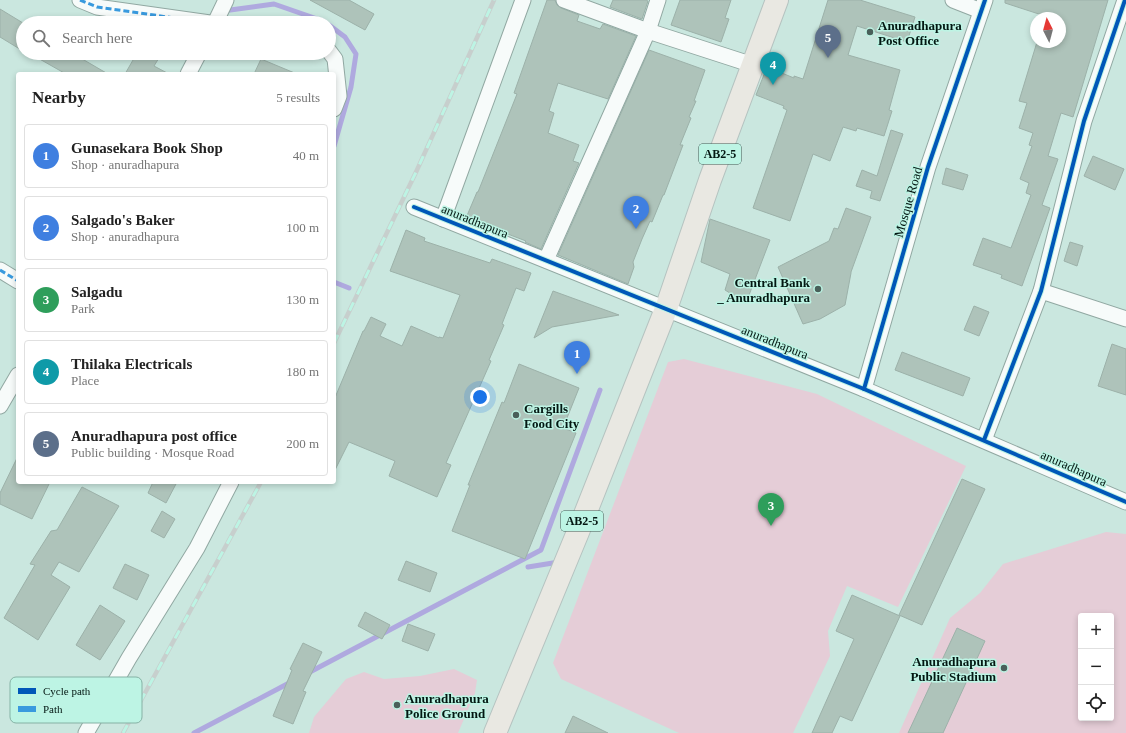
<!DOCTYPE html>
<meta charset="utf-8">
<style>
:root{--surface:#fff;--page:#f6f6f6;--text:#222;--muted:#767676;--line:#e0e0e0;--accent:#111827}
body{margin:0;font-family:Georgia,serif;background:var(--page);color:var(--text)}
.controls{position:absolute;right:12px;bottom:12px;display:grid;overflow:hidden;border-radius:4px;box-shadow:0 2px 6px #0003}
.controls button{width:36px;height:36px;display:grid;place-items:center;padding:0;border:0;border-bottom:1px solid var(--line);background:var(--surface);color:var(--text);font:20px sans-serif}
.compass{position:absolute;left:1030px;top:12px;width:36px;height:36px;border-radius:50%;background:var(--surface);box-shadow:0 2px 6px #0003;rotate:354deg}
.you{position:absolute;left:480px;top:397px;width:14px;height:14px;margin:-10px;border:3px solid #fff;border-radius:50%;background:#1a73e8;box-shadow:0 0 0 6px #1a73e833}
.badge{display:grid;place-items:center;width:26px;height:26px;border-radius:50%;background:var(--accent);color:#fff;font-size:13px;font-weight:700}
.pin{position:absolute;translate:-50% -33px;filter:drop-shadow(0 1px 2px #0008)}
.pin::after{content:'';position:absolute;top:21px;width:14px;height:12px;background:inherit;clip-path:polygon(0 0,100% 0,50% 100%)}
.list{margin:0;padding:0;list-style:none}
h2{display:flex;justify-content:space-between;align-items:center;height:52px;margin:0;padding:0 16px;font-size:17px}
h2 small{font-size:13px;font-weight:400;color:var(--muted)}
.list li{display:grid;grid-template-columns:26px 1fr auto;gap:12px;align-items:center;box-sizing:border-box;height:64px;margin:0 8px 8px;padding:0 8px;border:1px solid var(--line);border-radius:4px}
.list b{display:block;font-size:15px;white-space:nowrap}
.list p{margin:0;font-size:13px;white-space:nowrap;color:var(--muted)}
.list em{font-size:13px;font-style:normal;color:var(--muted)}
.icon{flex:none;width:22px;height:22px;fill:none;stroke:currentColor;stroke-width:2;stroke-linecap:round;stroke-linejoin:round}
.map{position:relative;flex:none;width:1126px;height:733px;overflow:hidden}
.search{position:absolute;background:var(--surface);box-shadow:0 2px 6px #0003;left:16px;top:16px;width:320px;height:44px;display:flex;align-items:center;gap:10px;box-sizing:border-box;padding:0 14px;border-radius:22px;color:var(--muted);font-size:15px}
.panel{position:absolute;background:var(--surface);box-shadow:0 2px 6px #0003;left:16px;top:72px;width:320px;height:412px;border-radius:4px}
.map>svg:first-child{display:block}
.green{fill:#e5cdd7;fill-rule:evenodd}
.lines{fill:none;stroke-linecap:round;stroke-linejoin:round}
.stream{stroke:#afa9df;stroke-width:5}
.building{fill:#aec3ba;stroke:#9cb1a9}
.street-casing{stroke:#91a8a2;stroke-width:17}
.primary-casing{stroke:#b5c3c0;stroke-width:24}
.street{stroke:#f7fbfa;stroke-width:15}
.primary{stroke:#e9e8e2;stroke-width:22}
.rail-casing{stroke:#c7cfcd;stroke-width:4.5}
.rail{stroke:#bdf4e4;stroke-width:3;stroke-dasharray:9;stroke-linecap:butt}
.quiet{stroke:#399ade;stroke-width:3;stroke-dasharray:6 3;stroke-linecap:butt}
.cycleway-casing{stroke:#bdf4e4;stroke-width:6}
.cycleway{stroke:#0057b8;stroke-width:4}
.poi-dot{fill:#49605a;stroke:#bdf4e4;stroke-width:1.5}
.labels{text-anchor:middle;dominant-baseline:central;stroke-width:3;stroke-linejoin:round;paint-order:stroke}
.shield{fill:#bdf4e4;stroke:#3b5951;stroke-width:1}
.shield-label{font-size:12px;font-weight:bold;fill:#031712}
.poi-label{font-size:13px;font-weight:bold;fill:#031712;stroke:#bdf4e4;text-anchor:start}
.street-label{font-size:13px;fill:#031712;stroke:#bdf4e4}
.key{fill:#bdf4e4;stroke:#85b2a5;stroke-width:1}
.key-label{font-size:11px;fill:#031712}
</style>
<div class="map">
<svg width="1126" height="733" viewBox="0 0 1126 733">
<rect width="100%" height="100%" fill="#cae7df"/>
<g class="green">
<polygon points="684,359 817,394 966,466 898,607 847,586 828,631 830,656 793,733 679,733 561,679 553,663 668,362"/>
<path d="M1106,532l20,2v199h-227l51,-115 30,-25 23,-29zM1081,616h30v102h-30z"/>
<polygon points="454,669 477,680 475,693 458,733 309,733 314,717 346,679 364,672 384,679 420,676"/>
</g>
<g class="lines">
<g class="stream">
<polyline points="223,11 274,4 323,21 326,23"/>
<polyline points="329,25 345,37 356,54 351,87 334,146"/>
<polyline points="334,282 349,288"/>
<polyline points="528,567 559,562"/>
<polyline points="308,673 541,550 600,390"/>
<polyline points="194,733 291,682"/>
</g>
</g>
<g class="building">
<polygon points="310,0 349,0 374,14 365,30"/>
<polygon points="547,0 555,0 557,5 561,8 579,15 577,21 600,29 603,24 636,36 608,99 558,83 549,111 554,113 548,133 579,145 573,161 579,163 541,249 525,242 526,241 466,218 477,192 478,192 517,94 514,93"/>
<polygon points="613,0 646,0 648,1 642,19 610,7"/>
<polygon points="680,0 731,0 725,18 729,19 721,42 671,25"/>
<polygon points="828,0 860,0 915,17 907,42 857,26 848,55 900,70 889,110 892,111 884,136 857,128 856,131 843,127 830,161 813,154 790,221 753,208 787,110 783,108 784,106 756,95 767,67 794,78 794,76 803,79"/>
<polygon points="1005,0 1108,0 1073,117 1061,113 1048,156 1058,159 1042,205 1050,208 1022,286 1001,278 1002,275 973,265 983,238 1011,248 1031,195 1026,193 1029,183 1020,179 1032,146 1029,145 1033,133 1019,128 1027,103 1019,101 1037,42 1060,42 1060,18 1044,18 1045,16 1005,3"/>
<polygon points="0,9 23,23 23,51 0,37"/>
<polygon points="649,50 705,70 694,101 696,101 689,117 691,118 680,145 683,145 664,195 663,195 652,222 650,221 642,239 633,262 634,267 628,284 558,255"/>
<polygon points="29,53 72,53 108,74 66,74"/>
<polygon points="137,53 162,53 154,66 169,74 125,74"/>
<polygon points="261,59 297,74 254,74"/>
<polygon points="891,130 903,134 880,201 870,198 872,191 856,186 862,170 877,176"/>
<polygon points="1093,156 1124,169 1115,190 1084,176"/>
<polygon points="946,168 968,175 963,190 942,184"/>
<polygon points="846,208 871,217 851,272 851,273 845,305 820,319 803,324 778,267 829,241 834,228 838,229"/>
<polygon points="710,219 770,240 746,303 725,290 730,274 701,262"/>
<polygon points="406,230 425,238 424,241 490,263 492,259 531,273 524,291 516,288 502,324 504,325 489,360 491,361 446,463 451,465 437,497 389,476 395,461 349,442 334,472 334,400 363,331 364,331 371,317 386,324 380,336 402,346 411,326 439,338 439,337 443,338 460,295 390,271"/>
<polygon points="1070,242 1083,246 1077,266 1064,261"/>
<polygon points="553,291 619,315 552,327 534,338"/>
<polygon points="974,306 989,312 979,336 964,330"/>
<polygon points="1112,344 1126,349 1126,395 1098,386"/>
<polygon points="902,352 970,378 963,396 895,370"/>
<polygon points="519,364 579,388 563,428 576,433 525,559 452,531 470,485 468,485 502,402 504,403"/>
<polygon points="18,456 18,482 50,482 32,519 0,504 0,493"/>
<polygon points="962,479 985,489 922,625 899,615"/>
<polygon points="153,482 177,482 166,503 148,493"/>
<polygon points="82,487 119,506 79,572 59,562 51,575 70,587 38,640 4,618 35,565 30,564 51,531 57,530"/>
<polygon points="162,511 175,519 164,538 151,531"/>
<polygon points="406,561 437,573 430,592 398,580"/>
<polygon points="125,564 149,575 137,600 113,588"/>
<polygon points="852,595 900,616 852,721 840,716 832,733 812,733 854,639 836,631"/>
<polygon points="100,605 125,621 100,660 76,645"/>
<polygon points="365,612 390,625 382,639 358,626"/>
<polygon points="408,624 435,634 428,651 402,641"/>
<polygon points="957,628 985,641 943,733 908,733"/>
<polygon points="303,643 322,652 303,691 306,692 293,724 273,716 292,670 290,669"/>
<polygon points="573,716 608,733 565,733"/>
</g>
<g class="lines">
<g class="street-casing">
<g id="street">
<polyline points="80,0 97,7 210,23"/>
<polyline points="564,0 648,31 753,65"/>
<polyline points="953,0 981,11"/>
<polyline points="215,23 226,0"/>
<polyline points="329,51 335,59 339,96 334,109"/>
<polyline points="188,74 199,53"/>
<polyline points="414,207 864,389 1126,502"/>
<polyline points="443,219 523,0"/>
<polyline points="546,260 648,31 658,0"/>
<polyline points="0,270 18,281"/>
<polyline points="1041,291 1126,319"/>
<polyline points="864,389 928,167 985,0"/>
<polyline points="0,406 18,375"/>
<polyline points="984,440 1041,291 1084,121 1125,0"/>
<polyline points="86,733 129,658 197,548 231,482"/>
</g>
</g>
<g class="primary-casing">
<polyline id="primary" points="495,733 578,532 666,309 710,180 777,0"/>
</g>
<use href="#street" class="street"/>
<use href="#primary" class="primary"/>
<g class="rail-casing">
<g id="rail">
<polyline points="334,343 417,170 494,0"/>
<polyline points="123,733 261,482"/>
</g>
</g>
<use href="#rail" class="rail"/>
<g class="quiet">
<polyline points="80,0 97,7 210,23"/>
<polyline points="0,270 18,281"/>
</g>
<g class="cycleway-casing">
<g id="cycleway">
<polyline points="414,207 864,389 1126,502"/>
<polyline points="864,389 928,167 985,0"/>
<polyline points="984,440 1041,291 1084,121 1125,0"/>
</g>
</g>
<use href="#cycleway" class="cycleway"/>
</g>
<g class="poi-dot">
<circle cx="870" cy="32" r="4"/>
<circle cx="818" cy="289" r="4"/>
<circle cx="516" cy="415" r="4"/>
<circle cx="1004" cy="668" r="4"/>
<circle cx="397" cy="705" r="4"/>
</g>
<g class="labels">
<g class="shield">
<rect x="699" y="144" width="42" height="20" rx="3"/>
<rect x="561" y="511" width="42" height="20" rx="3"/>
</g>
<g class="shield-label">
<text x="720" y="154">AB2-5</text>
<text x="582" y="521">AB2-5</text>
</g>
<g class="poi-label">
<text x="878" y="25">Anuradhapura<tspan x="878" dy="15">Post Office</tspan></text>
<text x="810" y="282" text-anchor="end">Central Bank<tspan x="810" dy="15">_ Anuradhapura</tspan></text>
<text x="524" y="408">Cargills<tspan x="524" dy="15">Food City</tspan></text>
<text x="996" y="661" text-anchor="end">Anuradhapura<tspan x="996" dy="15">Public Stadium</tspan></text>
<text x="405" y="698">Anuradhapura<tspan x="405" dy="15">Police Ground</tspan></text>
</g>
<g class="street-label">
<text transform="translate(908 202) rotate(-74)">Mosque Road</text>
<text transform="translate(475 221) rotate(22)">anuradhapura</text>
<text transform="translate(775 342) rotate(22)">anuradhapura</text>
<text transform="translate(1074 468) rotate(24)">anuradhapura</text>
</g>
</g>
<rect x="10" y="677" width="132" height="46" rx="6" class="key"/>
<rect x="18" y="688" width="18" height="6" fill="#0057b8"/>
<rect x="18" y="706" width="18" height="6" fill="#399ade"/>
<g class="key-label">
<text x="43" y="695">Cycle path</text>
<text x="43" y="713">Path</text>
</g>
</svg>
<div class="controls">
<button>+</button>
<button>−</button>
<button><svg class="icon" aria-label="locate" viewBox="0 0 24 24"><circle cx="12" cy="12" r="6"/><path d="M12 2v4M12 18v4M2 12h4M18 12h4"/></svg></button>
</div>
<svg class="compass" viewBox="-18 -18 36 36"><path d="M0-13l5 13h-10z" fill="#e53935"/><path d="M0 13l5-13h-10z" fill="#767676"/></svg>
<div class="you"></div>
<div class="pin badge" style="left:577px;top:374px;background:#3f7fe0">1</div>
<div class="pin badge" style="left:636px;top:229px;background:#3f7fe0">2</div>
<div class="pin badge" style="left:771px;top:526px;background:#2e9e5b">3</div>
<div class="pin badge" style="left:773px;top:85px;background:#0f9aa8">4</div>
<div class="pin badge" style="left:828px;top:58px;background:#5c6f8a">5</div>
<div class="search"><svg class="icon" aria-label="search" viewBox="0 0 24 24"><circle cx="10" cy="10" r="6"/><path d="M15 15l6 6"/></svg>Search here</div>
<section class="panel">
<h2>Nearby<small>5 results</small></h2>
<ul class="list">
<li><span class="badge" style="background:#3f7fe0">1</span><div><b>Gunasekara Book Shop</b><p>Shop · anuradhapura</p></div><em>40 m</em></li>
<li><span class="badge" style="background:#3f7fe0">2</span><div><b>Salgado's Baker</b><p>Shop · anuradhapura</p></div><em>100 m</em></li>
<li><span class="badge" style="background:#2e9e5b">3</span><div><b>Salgadu</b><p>Park</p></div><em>130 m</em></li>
<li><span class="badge" style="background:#0f9aa8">4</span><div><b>Thilaka Electricals</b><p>Place</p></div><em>180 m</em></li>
<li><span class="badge" style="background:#5c6f8a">5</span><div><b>Anuradhapura post office</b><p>Public building · Mosque Road</p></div><em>200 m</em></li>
</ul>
</section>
</div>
